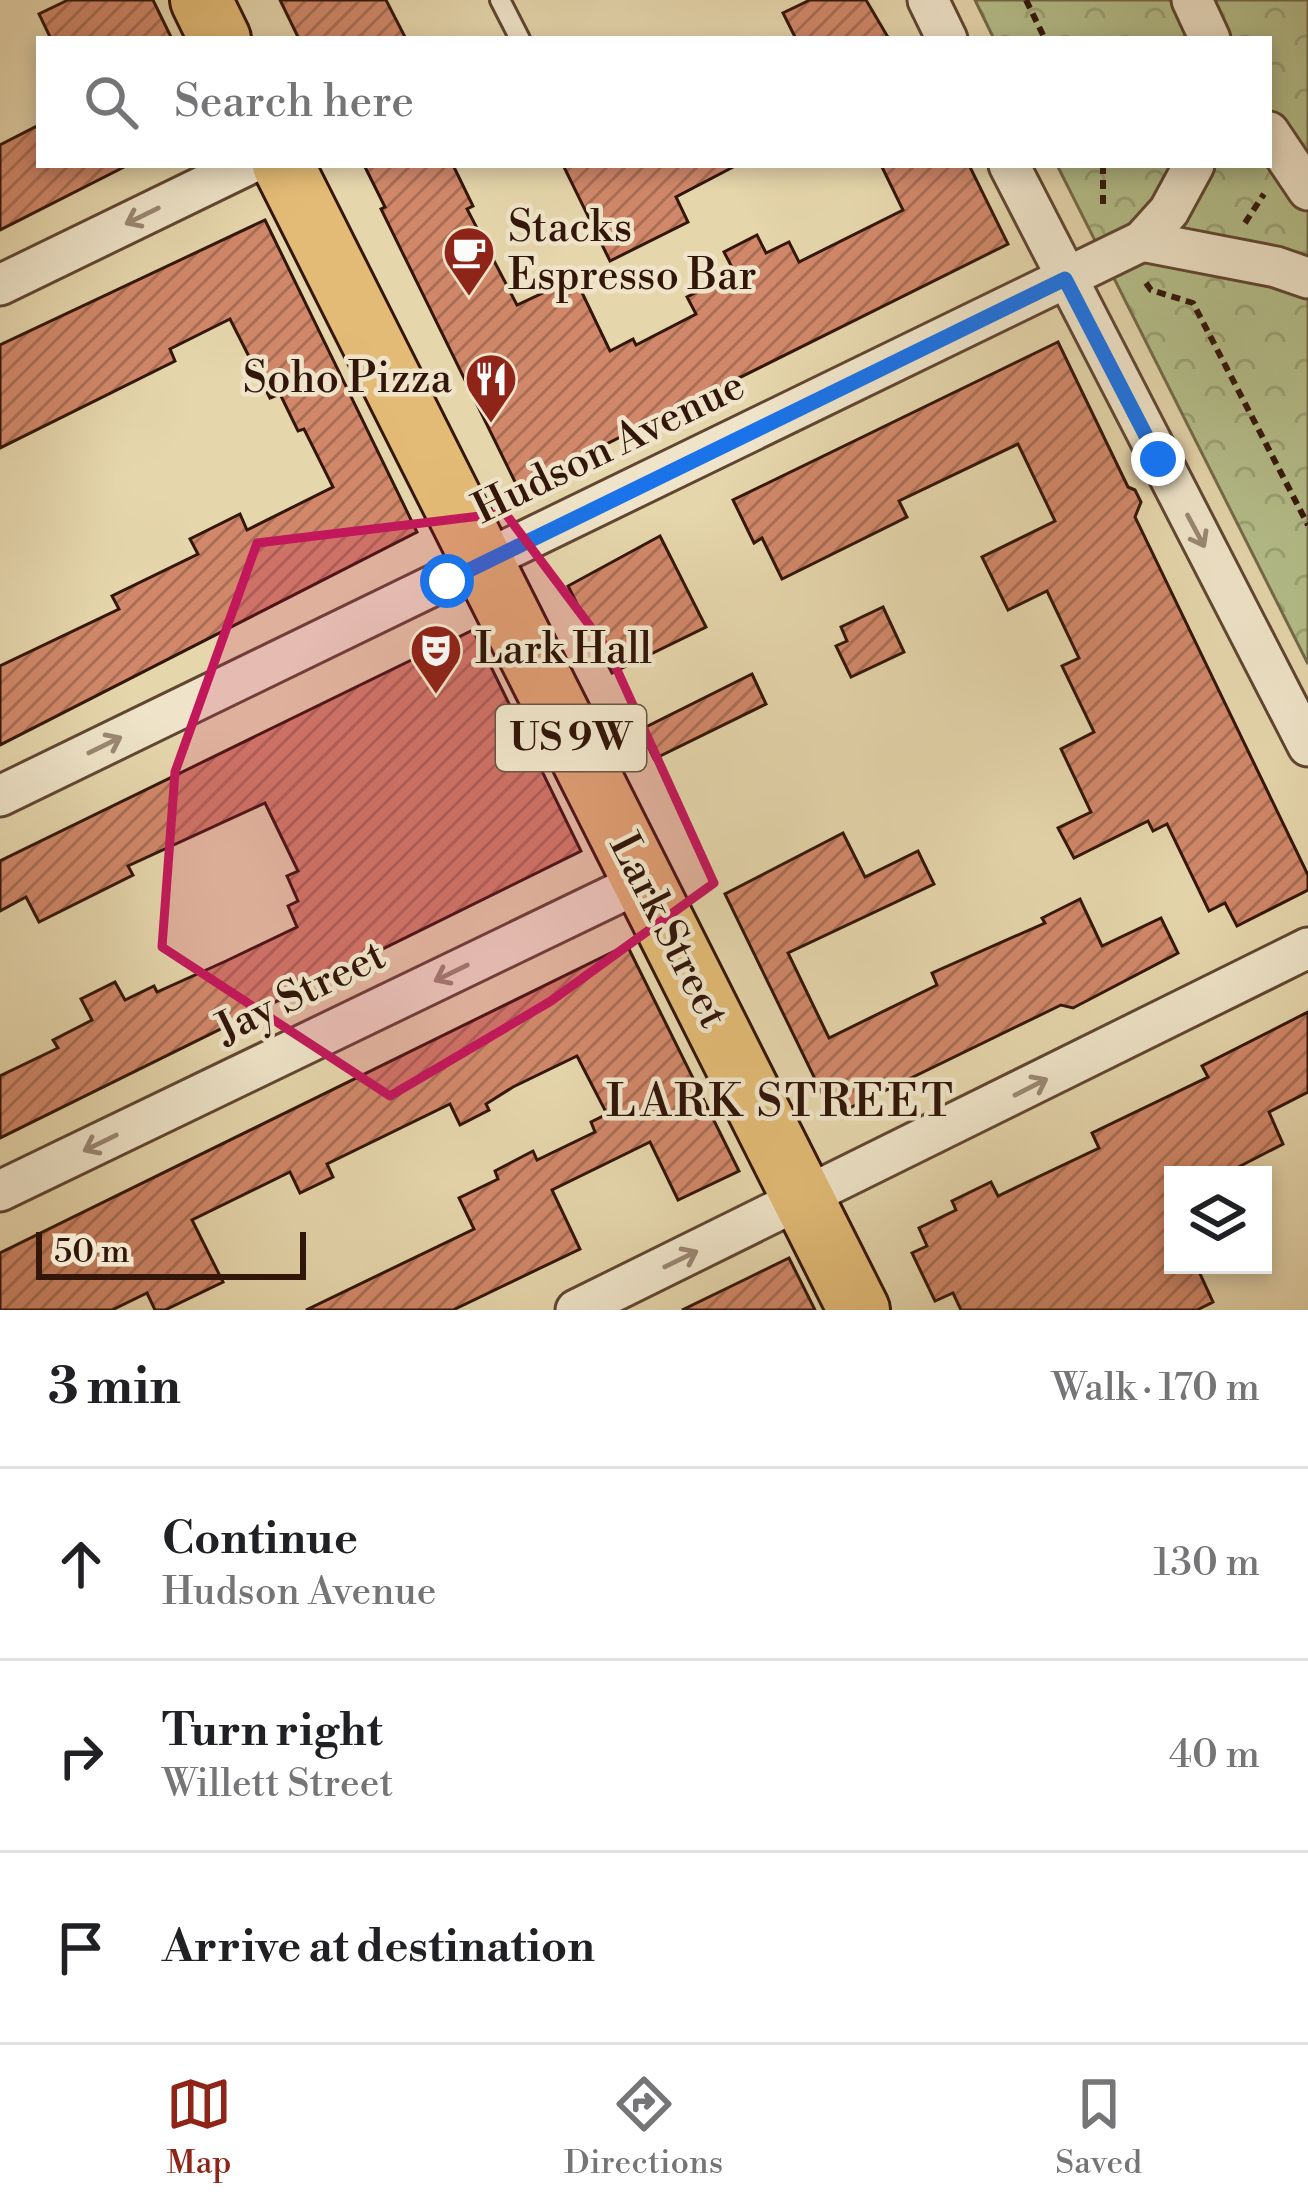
<!DOCTYPE html>
<meta charset="utf-8">
<style>
:root{--surface:#fff;--page:#f2f2f2;--text:#202124;--muted:#757577;--line:#e0e0e0;--accent:#8f2418}
body{margin:0;font-family:"Libre Bodoni",serif;background:var(--page);color:var(--text)}
.controls{position:absolute;right:36px;bottom:36px;display:grid;overflow:hidden;border-radius:0px;box-shadow:0 6px 18px #0003}
.controls button{width:108px;height:108px;display:grid;place-items:center;padding:0;border:0;border-bottom:3px solid var(--line);background:var(--surface);color:var(--text);font:60px sans-serif}
.scale{position:absolute;left:36px;bottom:30px;width:270px;box-sizing:border-box;padding-left:12px;border:6px solid #33160a;border-top:0;font-size:33px;line-height:42px;white-space:nowrap;color:#33160a;-webkit-text-stroke:9px #efe4c9;paint-order:stroke}
.stop{position:absolute;width:36px;height:36px;margin:-27px;border:9px solid #1a73e8;border-radius:50%;background:#fff}
.stop.end{background:#1a73e8;border-color:#fff;box-shadow:0 3px 12px #0008}
.list{margin:0;padding:0;list-style:none}
h2{display:flex;justify-content:space-between;align-items:center;height:156px;margin:0;padding:0 48px;font-size:51px}
h2 small{font-size:39px;font-weight:400;color:var(--muted)}
.list li{display:grid;grid-template-columns:78px 1fr auto;gap:36px;align-items:center;box-sizing:border-box;height:192px;padding:0 48px;border-top:3px solid var(--line)}
.list b{display:block;font-size:45px;white-space:nowrap}
.list p{margin:0;font-size:39px;white-space:nowrap;color:var(--muted)}
.list em{font-size:39px;font-style:normal;color:var(--muted)}
.icon{flex:none;width:66px;height:66px;fill:none;stroke:currentColor;stroke-width:2;stroke-linecap:round;stroke-linejoin:round}
.map{position:relative;flex:none;width:1308px;height:1310px;overflow:hidden}
.search{position:absolute;background:var(--surface);box-shadow:0 6px 18px #0003;left:36px;right:36px;top:36px;height:132px;display:flex;align-items:center;gap:30px;box-sizing:border-box;padding:0 42px;border-radius:0px;color:var(--muted);font-size:45px}
.sheet{height:732px;background:var(--surface)}
nav{display:flex;justify-content:space-around;align-items:center;box-sizing:border-box;height:168px;border-top:3px solid var(--line);background:var(--surface);font-size:33px;color:var(--muted)}
nav a{display:grid;justify-items:center;gap:6px}
nav .on{color:var(--accent)}
.map>svg:first-child{display:block}
.park{fill:url(#park-crowns);stroke:#746a4a;stroke-width:3}
.building{fill:url(#building-hatch);stroke:#33160a;stroke-width:3}
.lines{fill:none;stroke-linecap:round;stroke-linejoin:round}
.lane-casing{stroke:#604632;stroke-width:24}
.street-casing{stroke:#604632;stroke-width:45}
.primary-casing{stroke:#33160a;stroke-width:66}
.path{stroke:#33160a;stroke-width:6;stroke-dasharray:9 6;stroke-linecap:butt}
.lane{stroke:#efe4c9;stroke-width:18}
.street{stroke:#efe4c9;stroke-width:39}
.primary{stroke:#e3bb76;stroke-width:60}
.oneway{stroke:#9a8773}
.route{stroke:#1a73e8;stroke-width:15}
.marked{fill:#c2185b;fill-opacity:0.2;stroke:#c2185b;stroke-width:9;stroke-linejoin:round}
.labels{text-anchor:middle;dominant-baseline:central;stroke-width:9;stroke-linejoin:round;paint-order:stroke}
.shield{fill:#efe4c9;stroke:#6b5443;stroke-width:3}
.shield-label{font-size:39px;font-weight:bold;fill:#33160a}
.poi-label{font-size:42px;fill:#33160a;stroke:#efe4c9;text-anchor:start}
.street-label{font-size:42px;fill:#33160a;stroke:#efe4c9}
.neighbourhood-label{font-size:45px;letter-spacing:3px;fill:#33160a;stroke:#efe4c9}
</style>
<div class="map">
<svg width="1308" height="1310" viewBox="0 0 1308 1310">
<defs>
<pattern id="park-crowns" width="20" height="18" patternUnits="userSpaceOnUse" patternTransform="scale(3)"><rect width="20" height="18" fill="#b4be8a"/><path d="M2 6a3 3 0 1 1 6 0M12 15a3 3 0 1 1 6 0" fill="none" stroke="#9ba376"/></pattern>
<pattern id="building-hatch" width="6" height="6" patternUnits="userSpaceOnUse" patternTransform="scale(3)"><rect width="6" height="6" fill="#d1886a"/><path d="M-1 1l2-2M0 6l6-6M5 7l2-2" fill="none" stroke="#aa6e55"/></pattern>
</defs>
<rect width="100%" height="100%" fill="#e6d6ac"/>
<filter id="stains"><feTurbulence type="fractalNoise" baseFrequency=".00167" numOctaves="4"/><feColorMatrix values="0 0 0 0 .2 0 0 0 0 .09 0 0 0 0 .02 0 0 0 .5 -.17"/></filter>
<radialGradient id="worn" r=".72"><stop offset=".6" stop-color="#630" stop-opacity="0"/><stop offset="1" stop-color="#630" stop-opacity=".3"/></radialGradient>
<polygon class="park" points="975,0 1308,0 1308,664 1057,165 1269,165 1269,39 994,39"/>
<g class="building">
<polygon points="68,0 153,0 172,39 51,39 39,14"/>
<polygon points="280,0 386,0 406,39 299,39"/>
<polygon points="810,0 866,0 889,39 796,39 783,13"/>
<polygon points="39,125 39,165 128,165 0,230 0,145"/>
<polygon points="364,165 453,165 473,206 467,209 517,305 575,278 610,351 633,339 636,345 696,314 687,297 735,273 724,252 757,235 766,253 789,242 799,262 903,210 881,165 969,165 1008,244 518,488 381,209 385,207"/>
<polygon points="563,165 737,165 676,197 688,222 610,261"/>
<polygon points="265,220 417,532 0,745 0,666 119,609 112,596 198,554 190,539 240,514 247,530 333,487 304,429 298,431 280,394 270,398 230,319 170,349 175,361 0,448 0,345"/>
<polygon points="1058,342 1128,487 1135,490 1141,502 1135,517 1308,875 1308,890 1237,926 1225,903 1209,911 1167,824 1153,831 1148,821 1074,858 1058,828 1091,812 1061,749 1094,732 1062,666 1079,658 1047,591 1008,610 982,557 1055,521 1018,444 899,501 907,517 782,579 762,538 754,543 733,500"/>
<polygon points="660,536 706,627 612,673 568,586"/>
<polygon points="883,607 904,652 851,677 836,646 847,641 841,627"/>
<polygon points="473,630 581,851 0,1138 0,1076 58,1048 53,1040 92,1020 81,999 115,982 125,1000 154,986 157,992 226,961 297,927 288,906 298,901 287,876 298,871 265,803 128,866 133,875 39,922 26,897 0,911 0,861"/>
<polygon points="752,674 766,704 654,759 640,730"/>
<polygon points="843,833 865,877 918,851 934,884 788,953 829,1038 937,985 932,973 1045,923 1042,918 1080,899 1102,946 1161,918 1178,953 1073,1008 1061,1005 833,1116 725,894"/>
<polygon points="627,945 739,1171 678,1200 650,1142 552,1190 580,1249 453,1310 306,1310 474,1229 459,1198 498,1179 495,1171 533,1151 537,1160 595,1132 591,1122 607,1114 577,1056 513,1087 486,1104 489,1110 460,1125 450,1104 327,1164 333,1177 300,1193 290,1172 192,1220 223,1282 165,1310 155,1310 147,1293 112,1310 0,1310 0,1253"/>
<polygon points="1308,1012 1308,1092 1269,1112 1283,1144 1223,1175 1173,1175 1173,1265 1196,1265 1213,1302 1197,1310 961,1310 953,1293 935,1301 912,1253 927,1246 919,1228 956,1210 952,1201 991,1182 998,1196 1099,1148 1092,1133 1208,1077 1202,1066"/>
<polygon points="789,1258 815,1310 682,1310 748,1278"/>
</g>
<g class="lines">
<g class="lane-casing">
<polyline id="lane" points="500,0 520,39"/>
</g>
<g class="street-casing">
<g id="street">
<polyline points="928,0 947,39"/>
<polyline points="1192,0 1210,39"/>
<polyline points="1269,132 1308,190"/>
<polyline points="1009,165 1308,746"/>
<polyline points="1142,241 1276,267 1308,278"/>
<polyline points="0,285 247,165"/>
<polyline points="0,796 1142,241 1169,211 1194,165"/>
<polyline points="0,1191 643,881"/>
<polyline points="576,1310 1308,948"/>
</g>
</g>
<g class="primary-casing">
<g id="primary">
<polyline points="201,0 220,39"/>
<polyline points="283,165 859,1310"/>
</g>
</g>
<g class="path">
<polyline points="1026,0 1045,39"/>
<polyline points="1103,165 1103,207"/>
<polyline points="1245,223 1264,194"/>
<polyline points="1146,283 1151,290 1193,303 1308,525"/>
</g>
<use href="#lane" class="lane"/>
<use href="#street" class="street"/>
<use href="#primary" class="primary"/>
</g>
<defs><path id="oneway-shaft" d="M-6 0H5M1.5-3L5.5 0L1.5 3" fill="none" stroke-width="1.6" stroke-linecap="round" stroke-linejoin="round" transform="scale(3)"/></defs>
<g class="oneway">
<use href="#oneway-shaft" transform="translate(142 216) rotate(154)"/>
<use href="#oneway-shaft" transform="translate(1196 531) rotate(62)"/>
<use href="#oneway-shaft" transform="translate(105 745) rotate(-26)"/>
<use href="#oneway-shaft" transform="translate(451 973) rotate(154)"/>
<use href="#oneway-shaft" transform="translate(1031 1087) rotate(-27)"/>
<use href="#oneway-shaft" transform="translate(100 1143) rotate(154)"/>
<use href="#oneway-shaft" transform="translate(681 1259) rotate(-26)"/>
</g>
<g class="lines">
<polyline class="route" points="447,581 1065,279 1158,459"/>
</g>
<path class="marked" d="M505,513l103,137 106,233 -163,118 -161,95 -228,-149 13,-175 82,-229z"/>
<defs>
<g id="cafe-pin" transform="scale(2.7)"><path d="M0 17L-7.5 6A9.5 9.5 0 1 1 7.5 6Z" fill="#8f2418" stroke="#efe4c9"/><path d="M-5.5-4.5H6V0H3Q3 3.5 0 3.5H-2.5Q-5.5 3.5-5.5 0ZM3-3.2v2h1.7v-2ZM-6 4.5H4V6H-6Z" fill="#fff"/></g>
<g id="restaurant-pin" transform="scale(2.7)"><path d="M0 17L-7.5 6A9.5 9.5 0 1 1 7.5 6Z" fill="#8f2418" stroke="#efe4c9"/><path d="M-5-6h1v4h1v-4h1v4h1v-4h1v5L-1.5 .5V6h-2V.5L-5-1ZM5-6V6H3V1.5H1.5Q1.5-4 5-6Z" fill="#fff"/></g>
<g id="theatre-pin" transform="scale(2.7)"><path d="M0 17L-7.5 6A9.5 9.5 0 1 1 7.5 6Z" fill="#8f2418" stroke="#efe4c9"/><path d="M-5-5.5Q0-4 5-5.5V0Q5 5 0 6Q-5 5-5 0ZM-3.3-2.5H-1v1.5H-3.3ZM1-2.5H3.3v1.5H1ZM-2.8 1Q0 5.5 2.8 1Z" fill="#fff"/></g>
</defs>
<g fill-rule="evenodd">
<use href="#cafe-pin" x="469" y="252"/>
<use href="#restaurant-pin" x="491" y="379"/>
<use href="#theatre-pin" x="436" y="650"/>
</g>
<g class="labels">
<rect class="shield" x="496" y="705" width="150" height="66" rx="9"/>
<g class="shield-label">
<text x="571" y="738">US 9W</text>
</g>
<g class="poi-label">
<text x="508" y="228">Stacks<tspan x="508" dy="48">Espresso Bar</tspan></text>
<text x="452" y="379" text-anchor="end">Soho Pizza</text>
<text x="475" y="650">Lark Hall</text>
</g>
<g class="street-label">
<text transform="translate(609 448) rotate(-26)">Hudson Avenue</text>
<text transform="translate(668 931) rotate(63)">Lark Street</text>
<text transform="translate(301 993) rotate(-26)">Jay Street</text>
</g>
<g class="neighbourhood-label">
<text x="781" y="1102">LARK STREET</text>
</g>
</g>
<rect width="100%" height="100%" filter="url(#stains)"/>
<rect width="100%" height="100%" fill="url(#worn)"/>
</svg>
<div class="controls">
<button><svg class="icon" aria-label="layers" viewBox="0 0 24 24"><path d="M12 4l9 5-9 5-9-5zM3 14l9 5 9-5"/></svg></button>
</div>
<div class="scale">50 m</div>
<div class="stop" style="left:447px;top:581px"></div>
<div class="stop end" style="left:1158px;top:459px"></div>
<div class="search"><svg class="icon" aria-label="search" viewBox="0 0 24 24"><circle cx="10" cy="10" r="6"/><path d="M15 15l6 6"/></svg>Search here</div>
</div>
<section class="sheet">
<h2>3 min<small>Walk · 170 m</small></h2>
<ul class="list">
<li><svg class="icon" aria-label="ahead" viewBox="0 0 24 24"><path d="M12 20V5M6 11l6-6 6 6"/></svg><div><b>Continue</b><p>Hudson Avenue</p></div><em>130 m</em></li>
<li><svg class="icon" aria-label="right" viewBox="0 0 24 24"><path d="M7 20v-9h11M14 6l5 5-5 5"/></svg><div><b>Turn right</b><p>Willett Street</p></div><em>40 m</em></li>
<li><svg class="icon" aria-label="arrive" viewBox="0 0 24 24"><path d="M6 21V4h12l-3 4 3 4H6"/></svg><div><b>Arrive at destination</b></div></li>
</ul>
</section>
<nav>
<a class="on"><svg class="icon" aria-label="map" viewBox="0 0 24 24"><path d="M3 6l6-2 6 2 6-2v14l-6 2-6-2-6 2zM9 4v14M15 6v14"/></svg>Map</a>
<a><svg class="icon" aria-label="directions" viewBox="0 0 24 24"><path d="M12 3l9 9-9 9-9-9zM9 14v-3h6M13 9l2 2-2 2"/></svg>Directions</a>
<a><svg class="icon" aria-label="saved" viewBox="0 0 24 24"><path d="M7 4h10v16l-5-4-5 4z"/></svg>Saved</a>
</nav>
